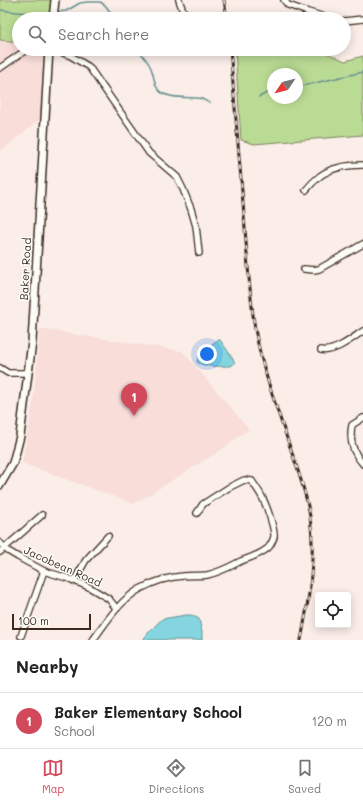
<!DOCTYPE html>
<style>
:root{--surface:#fff;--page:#f6f6f6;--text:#222;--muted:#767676;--line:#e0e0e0;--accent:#d1495b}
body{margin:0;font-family:Mali,sans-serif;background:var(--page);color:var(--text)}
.controls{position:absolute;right:12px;bottom:12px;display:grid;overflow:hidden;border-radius:4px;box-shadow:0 2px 10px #0003}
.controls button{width:36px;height:36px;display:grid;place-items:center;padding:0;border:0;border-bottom:1px solid var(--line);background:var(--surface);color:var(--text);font:20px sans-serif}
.compass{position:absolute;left:267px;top:68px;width:36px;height:36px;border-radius:50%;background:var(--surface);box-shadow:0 2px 10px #0003;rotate:235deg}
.scale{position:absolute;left:12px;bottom:10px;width:79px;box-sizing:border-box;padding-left:4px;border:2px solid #3b2a1e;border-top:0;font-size:11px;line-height:14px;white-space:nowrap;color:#3b2a1e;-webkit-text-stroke:3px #fdfcf7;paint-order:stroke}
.you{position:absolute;left:207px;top:354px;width:14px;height:14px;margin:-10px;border:3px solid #fff;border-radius:50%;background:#1a73e8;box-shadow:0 0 0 6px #1a73e833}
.badge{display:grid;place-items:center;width:26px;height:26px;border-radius:50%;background:var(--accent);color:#fff;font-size:13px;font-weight:700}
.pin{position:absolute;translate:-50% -33px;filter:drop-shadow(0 1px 2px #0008)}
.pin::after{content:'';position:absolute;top:21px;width:14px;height:12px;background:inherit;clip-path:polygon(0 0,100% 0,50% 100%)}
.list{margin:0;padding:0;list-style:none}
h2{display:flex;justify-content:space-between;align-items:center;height:52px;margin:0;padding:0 16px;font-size:17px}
h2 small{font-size:13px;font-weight:400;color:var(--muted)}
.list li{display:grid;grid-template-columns:26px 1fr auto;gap:12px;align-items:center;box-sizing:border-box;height:56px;padding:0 16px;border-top:1px solid var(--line)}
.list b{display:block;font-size:15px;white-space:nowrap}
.list p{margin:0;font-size:13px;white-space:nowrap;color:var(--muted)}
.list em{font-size:13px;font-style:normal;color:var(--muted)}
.icon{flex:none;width:22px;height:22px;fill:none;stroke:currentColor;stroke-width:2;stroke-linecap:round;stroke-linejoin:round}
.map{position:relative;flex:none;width:363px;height:640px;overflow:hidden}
.search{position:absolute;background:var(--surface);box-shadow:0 2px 10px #0003;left:12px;right:12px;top:12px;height:44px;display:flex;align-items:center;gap:10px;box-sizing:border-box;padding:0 14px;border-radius:22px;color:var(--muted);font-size:15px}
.sheet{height:108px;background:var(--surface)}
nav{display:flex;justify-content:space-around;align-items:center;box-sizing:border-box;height:56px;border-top:1px solid var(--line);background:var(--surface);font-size:11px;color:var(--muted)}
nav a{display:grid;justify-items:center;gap:2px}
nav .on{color:var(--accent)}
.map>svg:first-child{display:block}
.built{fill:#f8ddd9}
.green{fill:#badb94;stroke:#7a8259;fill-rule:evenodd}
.water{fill:#84d5df;stroke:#679192}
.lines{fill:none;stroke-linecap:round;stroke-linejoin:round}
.stream{stroke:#679192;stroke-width:1.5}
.minor-casing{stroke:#3b2a1e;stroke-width:8}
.secondary-casing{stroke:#3b2a1e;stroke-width:10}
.minor{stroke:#fdfcf7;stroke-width:5.5}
.secondary{stroke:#fdfcf7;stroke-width:7}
.rail-casing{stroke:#3b2a1e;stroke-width:3}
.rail{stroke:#fdfcf7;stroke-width:1.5;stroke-dasharray:4.5;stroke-linecap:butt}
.labels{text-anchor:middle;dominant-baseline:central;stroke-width:3;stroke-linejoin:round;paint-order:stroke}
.street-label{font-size:11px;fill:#3b2a1e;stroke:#fdfcf7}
</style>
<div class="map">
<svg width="363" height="640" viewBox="0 0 363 640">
<rect width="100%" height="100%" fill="#fbeee9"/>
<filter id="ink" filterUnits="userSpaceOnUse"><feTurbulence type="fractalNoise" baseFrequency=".025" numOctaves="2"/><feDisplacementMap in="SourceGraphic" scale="8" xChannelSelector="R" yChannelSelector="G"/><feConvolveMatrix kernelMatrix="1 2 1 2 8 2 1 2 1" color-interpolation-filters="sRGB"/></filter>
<g filter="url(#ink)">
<g class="built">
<polygon points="0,40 19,42 19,49 49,49 40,119 0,152"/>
<polygon points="40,329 182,351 249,429 221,450 134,504 22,463 33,403"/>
</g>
<g class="green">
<polygon points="0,0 55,0 52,19 19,19 19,42 0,40"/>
<path d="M235,49h82l28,12 18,-5v79l-109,9 -13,-4zM273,74h24v24h-24z"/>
</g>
<g class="water">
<path d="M218,340h2c5,7 11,15 15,23l-4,3c-11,0 -26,2 -34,-4 1,-8 14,-18 21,-22z"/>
<polygon points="186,615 191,615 199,619 202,632 202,640 143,640 148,633 162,619"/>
</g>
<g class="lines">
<g class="stream">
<polyline points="0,10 36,14 52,13"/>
<polyline points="56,12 66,11 80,3 87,2 100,2 105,5 108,9 115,19"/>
<path d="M136,49c6,4 14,15 16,22 3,9 2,17 10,22 12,7 27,3 40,6 2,1 5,3 8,4"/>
<polyline points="297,87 363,72"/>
<polyline points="259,97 273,90"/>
</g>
<g class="minor-casing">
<g id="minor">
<polyline points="179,0 186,19"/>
<polyline points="284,0 288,5 308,12 331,19"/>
<polyline points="344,21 363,19"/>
<polyline points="52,49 71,56 89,67 149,153 177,177 183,189 191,209 196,226 199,253"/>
<polyline points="0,68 26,50 34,50 43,49"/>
<path d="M306,190c4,-5 9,-10 14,-14 12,-9 28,-11 43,-11"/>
<polyline points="304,269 314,270 319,269 363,244"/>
<path d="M321,350c13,3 32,-12 42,-19"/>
<polyline points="0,368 8,373 28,373"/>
<path d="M363,418l-11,7c-3,15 1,28 11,39"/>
<polyline points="0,543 8,551 18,557 44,571 70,579 89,587 109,599 116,608"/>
<polyline points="0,552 42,515"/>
<polyline points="74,581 86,560 108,536"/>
<polyline points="21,636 44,571"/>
<path d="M93,640c14,-19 26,-39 47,-51 13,-7 28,-12 43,-13 8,-1 17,0 24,-1 14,-3 22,-8 34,-14 9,-3 20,-7 27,-13 2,-2 5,-8 6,-11 1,-8 -8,-33 -12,-40 -3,-6 -7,-11 -10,-16l-8,-1 -16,8 -25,16 -6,9"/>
</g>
</g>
<g class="secondary-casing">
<g id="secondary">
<polyline points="53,19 55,0"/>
<polyline points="0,485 13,463 20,436 32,342 49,49"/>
</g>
</g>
<use href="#minor" class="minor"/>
<use href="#secondary" class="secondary"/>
<g class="rail-casing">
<g id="rail">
<polyline points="224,0 227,19"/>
<path d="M230,49c5,55 9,110 14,166 3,38 5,76 11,114 8,44 24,85 38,127 7,20 14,40 17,61 6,42 -1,82 -9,123"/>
</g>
</g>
<use href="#rail" class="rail"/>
</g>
</g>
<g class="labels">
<g class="street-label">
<text transform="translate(25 269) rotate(-87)">Baker Road</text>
<text transform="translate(63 566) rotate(24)">Jacobean Road</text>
</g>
</g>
</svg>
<div class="controls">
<button><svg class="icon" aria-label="locate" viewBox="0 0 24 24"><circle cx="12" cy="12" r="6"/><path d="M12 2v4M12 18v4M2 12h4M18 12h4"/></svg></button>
</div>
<svg class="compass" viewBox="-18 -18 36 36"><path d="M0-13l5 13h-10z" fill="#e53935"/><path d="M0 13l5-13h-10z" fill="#767676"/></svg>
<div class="scale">100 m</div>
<div class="you"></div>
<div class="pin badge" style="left:134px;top:416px">1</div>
<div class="search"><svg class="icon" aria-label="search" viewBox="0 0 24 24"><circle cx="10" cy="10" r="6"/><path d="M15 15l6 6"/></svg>Search here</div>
</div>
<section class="sheet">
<h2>Nearby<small></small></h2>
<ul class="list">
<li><span class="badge">1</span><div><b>Baker Elementary School</b><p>School</p></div><em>120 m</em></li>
</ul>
</section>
<nav>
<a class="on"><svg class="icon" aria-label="map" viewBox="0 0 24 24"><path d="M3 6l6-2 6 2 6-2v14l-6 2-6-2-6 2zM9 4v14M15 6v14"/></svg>Map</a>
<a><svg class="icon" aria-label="directions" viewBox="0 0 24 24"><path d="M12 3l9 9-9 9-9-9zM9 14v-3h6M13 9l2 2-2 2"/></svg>Directions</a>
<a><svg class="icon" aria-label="saved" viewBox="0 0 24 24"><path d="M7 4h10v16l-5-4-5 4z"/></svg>Saved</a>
</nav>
